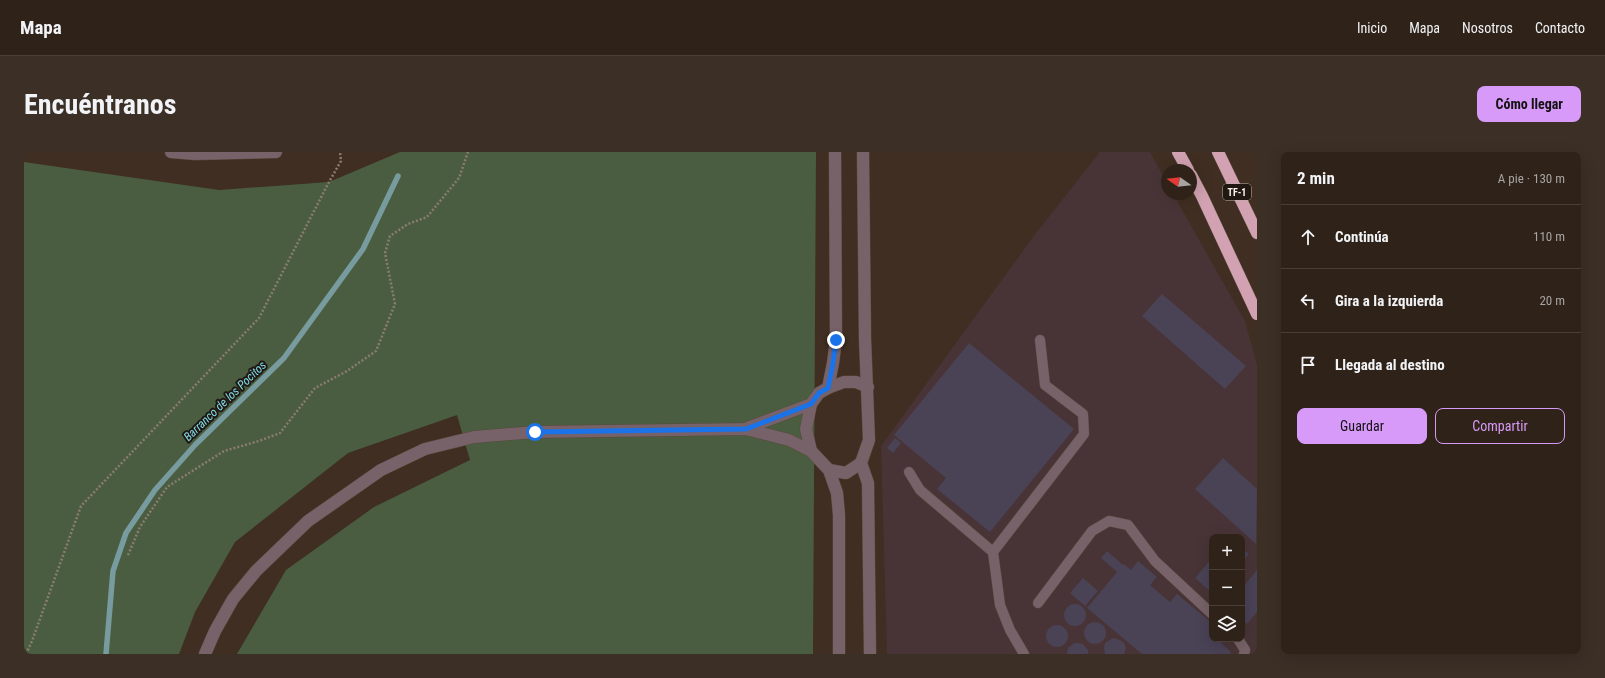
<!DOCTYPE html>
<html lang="es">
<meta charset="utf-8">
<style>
:root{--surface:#2f2219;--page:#3b2f26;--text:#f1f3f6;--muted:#a7a4a2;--line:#4a3f38;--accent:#d89af8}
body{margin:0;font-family:"Roboto Condensed",sans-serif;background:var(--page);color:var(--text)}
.controls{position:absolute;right:12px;bottom:12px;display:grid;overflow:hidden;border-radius:8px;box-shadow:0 4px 16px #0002}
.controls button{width:36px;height:36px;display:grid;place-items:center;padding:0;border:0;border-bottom:1px solid var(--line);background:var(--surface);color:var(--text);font:20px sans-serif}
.compass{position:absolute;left:1137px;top:12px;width:36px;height:36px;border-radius:50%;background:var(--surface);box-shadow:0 4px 16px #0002;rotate:284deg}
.stop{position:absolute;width:12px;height:12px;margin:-9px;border:3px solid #1a73e8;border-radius:50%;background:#fff}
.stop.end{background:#1a73e8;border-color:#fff;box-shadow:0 1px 4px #0008}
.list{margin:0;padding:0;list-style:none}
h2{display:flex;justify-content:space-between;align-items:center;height:52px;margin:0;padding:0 16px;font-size:17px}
h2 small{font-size:13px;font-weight:400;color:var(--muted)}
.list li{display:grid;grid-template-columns:26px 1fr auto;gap:12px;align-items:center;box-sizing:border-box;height:64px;padding:0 16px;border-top:1px solid var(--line)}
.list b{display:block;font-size:15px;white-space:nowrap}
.list em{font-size:13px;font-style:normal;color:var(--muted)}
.actions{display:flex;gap:8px;padding:12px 16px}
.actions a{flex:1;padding:9px 0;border:1px solid var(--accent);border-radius:8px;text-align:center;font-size:14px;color:var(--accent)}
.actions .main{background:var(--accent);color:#111}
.icon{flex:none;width:22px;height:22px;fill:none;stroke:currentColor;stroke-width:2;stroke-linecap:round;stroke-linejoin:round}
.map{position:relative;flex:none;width:1233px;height:502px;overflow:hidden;border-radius:8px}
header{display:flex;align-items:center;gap:24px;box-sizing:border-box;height:56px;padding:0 20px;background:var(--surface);border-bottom:1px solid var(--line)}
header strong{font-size:19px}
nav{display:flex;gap:22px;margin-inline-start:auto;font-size:14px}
.intro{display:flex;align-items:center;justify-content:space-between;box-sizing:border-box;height:96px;padding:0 24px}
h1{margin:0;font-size:28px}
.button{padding:10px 18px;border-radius:8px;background:var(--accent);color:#111;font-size:14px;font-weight:700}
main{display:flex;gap:24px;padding:0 24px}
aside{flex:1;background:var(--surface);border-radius:8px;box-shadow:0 4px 16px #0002}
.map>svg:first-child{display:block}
.industrial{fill:#483436;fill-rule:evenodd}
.green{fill:#4a5d41}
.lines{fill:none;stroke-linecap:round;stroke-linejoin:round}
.stream{stroke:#779b9e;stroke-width:5.5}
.building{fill:#4a4255}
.lane-casing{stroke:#5a493d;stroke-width:11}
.street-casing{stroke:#5a493d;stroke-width:13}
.highway-casing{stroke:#5a493d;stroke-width:13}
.path{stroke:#8b7c71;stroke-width:2.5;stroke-dasharray:2 2;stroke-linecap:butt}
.lane{stroke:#766268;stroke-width:10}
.street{stroke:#766268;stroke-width:12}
.highway{stroke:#d2a2b2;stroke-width:12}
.route{stroke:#1a73e8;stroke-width:5}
.labels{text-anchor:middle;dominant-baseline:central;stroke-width:4;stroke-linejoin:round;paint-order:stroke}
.shield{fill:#201812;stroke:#bbb1a8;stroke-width:1}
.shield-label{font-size:10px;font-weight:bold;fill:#fdf2e9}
.water-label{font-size:12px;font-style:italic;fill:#81deec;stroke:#201812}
</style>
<header>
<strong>Mapa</strong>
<nav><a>Inicio</a><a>Mapa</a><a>Nosotros</a><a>Contacto</a></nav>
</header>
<div class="intro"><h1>Encuéntranos</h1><a class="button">Cómo llegar</a></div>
<main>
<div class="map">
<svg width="1233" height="502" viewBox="0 0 1233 502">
<rect width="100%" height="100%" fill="#3f2e21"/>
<path class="industrial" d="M1076,0h50l17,31v11h6l72,127 12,44v289h-370l-6,-208 155,-213zM1188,385h30v102h-30z"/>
<polygon class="green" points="376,0 792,0 789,502 213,502 262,418 350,355 446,308 433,263 324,301 211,390 171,460 155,502 0,502 0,10 195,38 305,30"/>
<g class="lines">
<polyline class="stream" points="82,502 89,419 102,381 131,338 171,293 260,206 339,97 374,24"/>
</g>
<g class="building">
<polygon points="1138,142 1222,214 1201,237 1118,164"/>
<polygon points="945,191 1050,277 966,380 913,337 922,326 870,283"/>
<polygon points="871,286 877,291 869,301 863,296"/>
<polygon points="1199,306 1233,337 1232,392 1171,337"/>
<polygon points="1218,396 1225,402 1218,411"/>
<polygon points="1083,399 1099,413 1100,412 1107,418 1114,409 1133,425 1126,433 1146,450 1153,442 1188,471 1188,487 1193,487 1207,500 1206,502 1118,502 1063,456 1093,420 1077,406"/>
<polygon points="1188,406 1188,441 1171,426"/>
<polygon points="1233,418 1233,460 1223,472 1218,467 1218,436"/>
<polygon points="1059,426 1074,439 1061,454 1046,441"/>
<circle cx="1051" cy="463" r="11"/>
<circle cx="1071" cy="481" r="11"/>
<circle cx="1033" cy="484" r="11"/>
<polygon points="1089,486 1096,488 1100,491 1102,496 1100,502 1081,502 1080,496 1081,491"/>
<polygon points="1050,491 1054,491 1059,492 1064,498 1064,502 1043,502 1044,496"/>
</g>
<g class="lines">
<g class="lane-casing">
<g id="lane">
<polyline points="885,320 896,338 969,400"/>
<polyline points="1014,451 1068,379 1085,369 1104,373 1131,409 1188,462"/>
<polyline points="1214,487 1221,498 1220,502"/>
<polyline points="1000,502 986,478 976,453 969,400 1060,282 1059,262 1021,233 1016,188"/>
</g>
</g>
<g class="street-casing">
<g id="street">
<polyline points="147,0 171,2 252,0"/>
<polyline points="839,0 841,187 845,288 837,311 844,331 846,502"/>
<polyline points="804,236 809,211 812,188 811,0"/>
<polyline points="723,276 787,252"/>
<polyline points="787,299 782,277 787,252 795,241 804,236 820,230 832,230 844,235"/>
<polyline points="805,318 822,321 837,311"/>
<polyline points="181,502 191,479 209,447 232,419 284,369 357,318 401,297 450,285 511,280 722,277 765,288 787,299 805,318 813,341 815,363 815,502"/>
</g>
</g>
<g class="highway-casing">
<g id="highway">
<polyline points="1154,0 1164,18"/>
<polyline points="1194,0 1233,81"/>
<polyline points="1167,23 1178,44 1233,162"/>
</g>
</g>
<g class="path">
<polyline points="104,403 116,375 143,335 200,299 235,289 256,281 291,236 323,219 352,199 371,152 361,101 366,84 384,72 403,65 435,26 444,0"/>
<polyline points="2,502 8,489 57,354 235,166 305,30 317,9 316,0"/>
</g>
<use href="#lane" class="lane"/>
<use href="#street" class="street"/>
<use href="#highway" class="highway"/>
</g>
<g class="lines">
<polyline class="route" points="511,280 722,277 787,252 795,241 804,236 809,211 812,188"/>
</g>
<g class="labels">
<rect class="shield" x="1199" y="32" width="28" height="16" rx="3"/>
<g class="shield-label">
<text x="1213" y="40">TF-1</text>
</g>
<g class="water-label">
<text transform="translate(201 249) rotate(-44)">Barranco de los Pocitos</text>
</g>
</g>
</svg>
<div class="controls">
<button>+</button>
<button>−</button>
<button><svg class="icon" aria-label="layers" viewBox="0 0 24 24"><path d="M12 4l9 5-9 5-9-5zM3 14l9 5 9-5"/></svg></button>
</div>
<svg class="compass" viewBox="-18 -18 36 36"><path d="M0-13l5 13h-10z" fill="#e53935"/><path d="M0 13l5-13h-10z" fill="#a7a4a2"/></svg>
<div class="stop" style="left:511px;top:280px"></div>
<div class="stop end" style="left:812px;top:188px"></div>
</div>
<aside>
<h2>2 min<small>A pie · 130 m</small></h2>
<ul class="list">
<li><svg class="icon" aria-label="ahead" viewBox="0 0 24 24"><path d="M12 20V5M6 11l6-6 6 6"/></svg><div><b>Continúa</b></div><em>110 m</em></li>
<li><svg class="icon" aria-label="left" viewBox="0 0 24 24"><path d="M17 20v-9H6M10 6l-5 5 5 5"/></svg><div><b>Gira a la izquierda</b></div><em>20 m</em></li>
<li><svg class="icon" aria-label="arrive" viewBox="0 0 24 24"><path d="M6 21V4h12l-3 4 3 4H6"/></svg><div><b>Llegada al destino</b></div></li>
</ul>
<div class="actions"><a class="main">Guardar</a><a>Compartir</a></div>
</aside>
</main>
